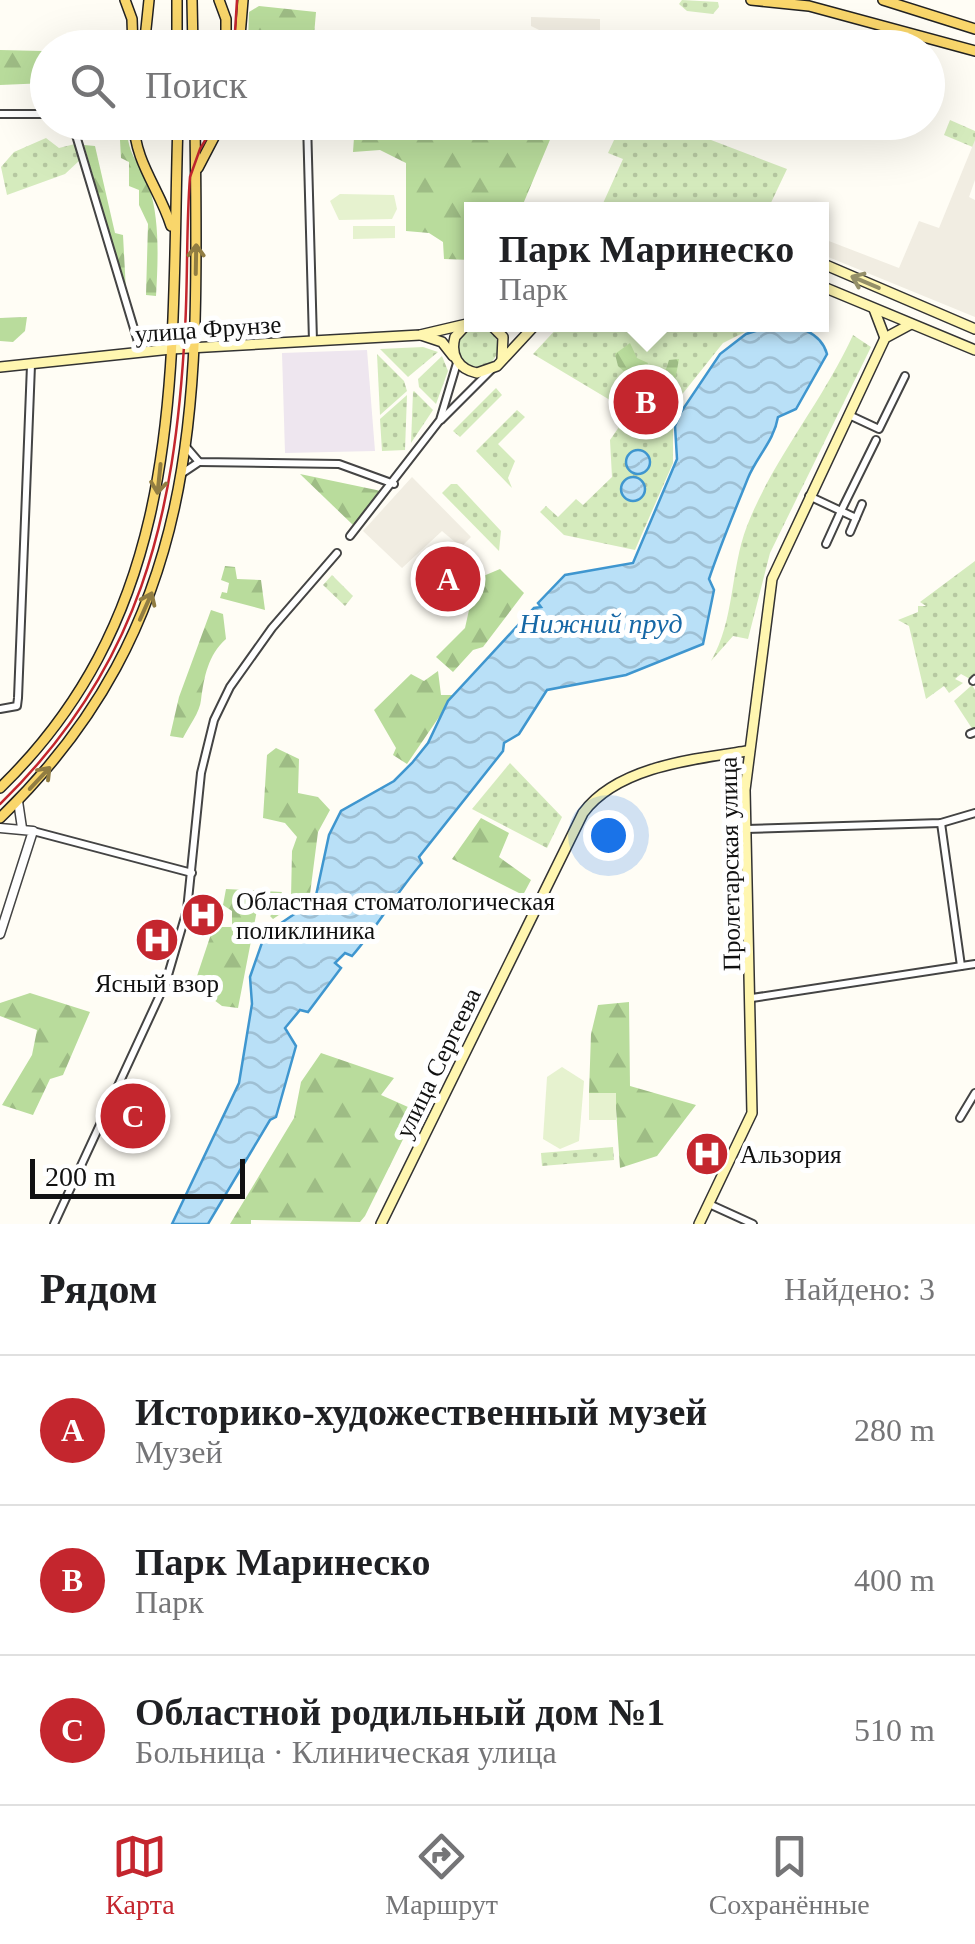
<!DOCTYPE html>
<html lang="ru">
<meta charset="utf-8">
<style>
:root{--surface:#fff;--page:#f6f6f6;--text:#202124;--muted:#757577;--line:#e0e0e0;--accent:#c4262e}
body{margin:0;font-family:"Times New Roman",serif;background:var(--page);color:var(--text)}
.scale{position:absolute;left:30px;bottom:25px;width:215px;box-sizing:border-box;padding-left:10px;border:5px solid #111;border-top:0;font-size:28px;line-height:35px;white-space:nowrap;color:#111;-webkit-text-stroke:8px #fff;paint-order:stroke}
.you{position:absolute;left:608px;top:835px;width:35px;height:35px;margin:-25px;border:8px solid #fff;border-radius:50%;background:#1a73e8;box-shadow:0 0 0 15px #1a73e833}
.badge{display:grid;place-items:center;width:65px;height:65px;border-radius:50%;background:var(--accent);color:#fff;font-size:32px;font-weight:700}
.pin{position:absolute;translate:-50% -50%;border:5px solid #fff;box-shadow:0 2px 10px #0006}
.popup{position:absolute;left:464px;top:202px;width:365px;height:130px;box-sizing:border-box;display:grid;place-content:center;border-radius:0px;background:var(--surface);filter:drop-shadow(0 2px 8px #0005);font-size:32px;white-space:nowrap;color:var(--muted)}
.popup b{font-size:38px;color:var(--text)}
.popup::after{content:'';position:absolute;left:50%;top:100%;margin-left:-20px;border:20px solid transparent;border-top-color:var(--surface)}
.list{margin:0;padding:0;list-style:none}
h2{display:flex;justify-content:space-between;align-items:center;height:130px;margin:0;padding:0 40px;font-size:42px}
h2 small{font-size:32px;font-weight:400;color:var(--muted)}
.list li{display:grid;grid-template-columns:65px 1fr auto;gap:30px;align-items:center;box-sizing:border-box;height:150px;padding:0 40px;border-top:2px solid var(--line)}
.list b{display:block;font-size:38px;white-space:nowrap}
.list p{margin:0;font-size:32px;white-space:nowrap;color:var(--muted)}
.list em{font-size:32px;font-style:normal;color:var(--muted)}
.icon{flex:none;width:55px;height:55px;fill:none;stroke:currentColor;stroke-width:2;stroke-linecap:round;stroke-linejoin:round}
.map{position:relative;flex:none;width:975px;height:1224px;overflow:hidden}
.search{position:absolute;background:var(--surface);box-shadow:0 10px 40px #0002;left:30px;right:30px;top:30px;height:110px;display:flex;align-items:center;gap:25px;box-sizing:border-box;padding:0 35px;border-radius:55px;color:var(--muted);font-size:38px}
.sheet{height:580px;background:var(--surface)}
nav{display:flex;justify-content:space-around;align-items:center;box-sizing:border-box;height:140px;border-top:2px solid var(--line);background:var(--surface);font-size:28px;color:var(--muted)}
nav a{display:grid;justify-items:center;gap:5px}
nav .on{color:var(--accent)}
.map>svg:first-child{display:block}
.industrial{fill:#eee6ef}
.grass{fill:url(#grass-dots)}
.forest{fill:url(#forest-firs)}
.pitch{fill:#e6f2cf}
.plaza{fill:#f1ede2}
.water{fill:url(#water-waves);stroke:#3f96cf;stroke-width:2.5}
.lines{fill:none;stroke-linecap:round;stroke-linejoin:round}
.minor-casing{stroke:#444;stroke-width:10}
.tertiary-casing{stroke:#444;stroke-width:11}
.secondary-casing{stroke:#333;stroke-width:12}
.primary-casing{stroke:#222;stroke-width:12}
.minor{stroke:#fff;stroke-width:6}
.tertiary{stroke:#fff;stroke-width:8}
.secondary{stroke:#fff6b0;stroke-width:9}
.primary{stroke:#f9d66b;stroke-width:9}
.tram{stroke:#c4262e;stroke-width:2.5}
.oneway{stroke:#917d42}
.oneway2{stroke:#948f68}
.labels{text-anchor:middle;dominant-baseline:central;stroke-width:10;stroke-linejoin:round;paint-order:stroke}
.street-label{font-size:25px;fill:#111;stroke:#fff}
.poi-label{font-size:25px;fill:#111;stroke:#fff;text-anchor:start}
.water-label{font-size:28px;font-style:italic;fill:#1768a6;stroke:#fff}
</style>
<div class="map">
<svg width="975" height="1224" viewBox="0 0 975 1224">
<defs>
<pattern id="grass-dots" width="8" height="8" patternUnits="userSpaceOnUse" patternTransform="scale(2.5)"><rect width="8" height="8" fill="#d5ebbd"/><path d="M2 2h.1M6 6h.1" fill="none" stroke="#b6c8a1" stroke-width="1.8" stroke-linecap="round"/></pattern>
<pattern id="forest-firs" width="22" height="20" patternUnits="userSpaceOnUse" patternTransform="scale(2.5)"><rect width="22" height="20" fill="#b9dc9c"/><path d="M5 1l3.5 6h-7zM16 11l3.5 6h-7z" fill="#9ebc85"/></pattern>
<pattern id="water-waves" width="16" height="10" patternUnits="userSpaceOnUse" patternTransform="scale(2.5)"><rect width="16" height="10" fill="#b9e0f7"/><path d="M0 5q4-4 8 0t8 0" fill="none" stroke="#9ebfd3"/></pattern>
</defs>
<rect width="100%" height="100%" fill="#fffdf5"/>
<polygon class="industrial" points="367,350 375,451 285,453 282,353"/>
<g class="grass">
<polygon points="682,0 718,2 719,7 713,14 687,11 679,4"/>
<polygon points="950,120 975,131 975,148 944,135"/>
<polygon points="615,123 701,123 698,135 787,169 768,209 712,209 697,205 600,210 623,159 608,153 620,127"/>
<polygon points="46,138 59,148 75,144 80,160 65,174 7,195 1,167 14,152"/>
<polygon points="560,325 759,325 723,343 680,397 673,423 673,463 635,550 564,535 540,512 546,506 558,517 576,499 583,505 612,477 610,440 621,424 620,406 533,354"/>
<circle cx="478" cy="347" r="20"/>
<path d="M853,335l18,12 -101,206 -22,86 -15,-3 -22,25c24,-41 19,-91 36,-135 26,-67 76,-125 106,-191z"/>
<polygon points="423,347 438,352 408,377 380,349"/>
<polygon points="377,354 404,381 407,391 380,415"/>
<polygon points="442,356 448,371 436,404 419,387 418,379"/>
<polygon points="496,388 502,395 460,437 453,431"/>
<polygon points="414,391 433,410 411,443 413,392"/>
<polygon points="407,395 405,450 382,451 380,419"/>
<polygon points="517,410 525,417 498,444 515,461 508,478 512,488 476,451"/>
<polygon points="451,484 457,484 501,531 499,551 442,493"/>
<polygon points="975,561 975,674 970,679 961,674 955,679 963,683 949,693 944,686 926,699 909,626 898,620 918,612 918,606 926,606 920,602"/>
<polygon points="332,575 353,596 345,606 323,585"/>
<polygon points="972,685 975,690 975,733 954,701"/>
<polygon points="510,763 562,817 547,848 472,809"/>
<polygon points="613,1147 614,1160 542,1166 541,1153"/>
</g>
<g class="forest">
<polygon points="259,6 316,12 313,47 248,43 249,12"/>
<polygon points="0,50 42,51 47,83 0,85"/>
<path d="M119,123h7c3,41 14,35 23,64 11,32 9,75 7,109l-10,-1 2,-71 -9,-19v-15l-10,-4v-24l-8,-4z"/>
<polygon points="355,123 355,122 557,123 521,209 471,210 471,260 444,259 443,242 429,233 406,231 406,163 380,150 353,152"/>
<polygon points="84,145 95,146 115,233 123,235 126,291"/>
<polygon points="27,317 25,331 13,342 0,341 0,318"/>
<polygon points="630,343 637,358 648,363 644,371 654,380 665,372 669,360 679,359 672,397 655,400 618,366 615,354"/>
<polygon points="300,474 381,491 353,525"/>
<polygon points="225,566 235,567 237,579 261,580 265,610 220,598 222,592 227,593 229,583 221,580"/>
<polygon points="500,569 524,593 483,647 473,650 453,672 436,657 465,628 469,610 484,589 481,577"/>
<path d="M211,610l12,4 3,25c-18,16 -22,38 -25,61 -1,12 -12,26 -18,38l-13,-2 9,-39z"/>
<polygon points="438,671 441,695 454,695 407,764 393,755 396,748 374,710 411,674 424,681"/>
<polygon points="276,748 299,759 298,793 318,797 330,810 318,832 310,894 273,919 270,916 291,898 292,851 297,837 285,823 263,818 267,755"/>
<polygon points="481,818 509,833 499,857 531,880 523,895 452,859"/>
<polygon points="226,889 282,892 277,903 257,910 238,1008 222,1006 194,985 211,934 220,927 232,927 232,911 223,905"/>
<polygon points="30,993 90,1012 63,1075 50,1079 33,1115 2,1105 32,1055 37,1030 0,1016 0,1003"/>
<polygon points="629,1002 630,1086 696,1105 657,1156 620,1168 615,1094 589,1093 591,1034 598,1005"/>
<polygon points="321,1053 394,1078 381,1095 417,1111 365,1216 360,1222 251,1220 251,1224 230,1224 294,1118 301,1082"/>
</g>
<g class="pitch">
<polygon points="340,194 394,195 397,209 392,219 339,220 330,201"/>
<polygon points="353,226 395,226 395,238 353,239"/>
<polygon points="562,1067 584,1081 579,1141 560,1149 543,1139 547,1077"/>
<rect x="589" y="1093" width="27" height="27"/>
</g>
<g class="plaza">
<polygon points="531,17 600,19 600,47 574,47 531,26"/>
<polygon points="975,140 975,180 969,197 975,200 975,317 821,254 821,238 899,268 919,221 939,228"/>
<polygon points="412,477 471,537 461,547 442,531 402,568 363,531"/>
</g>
<g class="water">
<path d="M775,325c21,-1 46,7 52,29l-31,55 -18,8c-4,24 -21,39 -30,61 -14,35 -28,68 -39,101l5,11 -11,54 -77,31 -79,15 -28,44 -15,9 -1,8 -84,106 3,6c-27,31 -43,62 -70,93l-7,-3 -10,10 6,5 -33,44 -8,-2 -15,18 11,18 -20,71 -6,3 -62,104h-36l67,-141 13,-79 -2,-27 15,-43 50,-34 14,-65 12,-24 53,-30 18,-18 16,-20 20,-42 86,-93 7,-1 -3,-4 27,-28 68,-12 44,-104 -2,-33 6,-14 39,-58 26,-20z"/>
<circle cx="638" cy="462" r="12"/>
<circle cx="633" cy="489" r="12"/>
</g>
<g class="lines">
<g class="minor-casing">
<g id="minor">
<polyline points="0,114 48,114"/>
<polyline points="72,122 141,352"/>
<polyline points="307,122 313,341"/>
<polyline points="849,415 879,429 905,376"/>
<polyline points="441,420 492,369"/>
<polyline points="187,448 199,462 339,464 394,484"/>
<polyline points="184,472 199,462"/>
<polyline points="809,496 841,511 826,544"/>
<polyline points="856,518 841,511 876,440"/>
<polyline points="850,532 862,504"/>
<polyline points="350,536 440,420 457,363"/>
<polyline points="973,681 975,679"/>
<polyline points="0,709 17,706 18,698 31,365"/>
<polyline points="970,734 975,732"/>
<polyline points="941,823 961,966"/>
<polyline points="746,829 941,823 975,813"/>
<polyline points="33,831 192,873"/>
<polyline points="752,998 975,964"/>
<polyline points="960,1118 975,1093"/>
<polyline points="709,1204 753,1224"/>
<polyline points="54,1224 166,982 187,910 201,773 214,720 230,687 272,628 337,553"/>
</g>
</g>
<g class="tertiary-casing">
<g id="tertiary">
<polyline points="18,801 22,828"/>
<polyline points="0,828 33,831 0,934"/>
</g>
</g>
<g class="secondary-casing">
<g id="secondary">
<polyline points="821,263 975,329"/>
<polyline points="821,286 975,350"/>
<polyline points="874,309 885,338"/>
<path d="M467,324l-12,13c-5,18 3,32 22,36l20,-7 39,-42"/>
<polyline points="490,324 503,337 502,359"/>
<polyline points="421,335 442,342 453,356"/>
<polyline points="0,367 171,349 420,335 471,323"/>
<path d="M381,1224l202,-411c34,-46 110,-54 164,-62"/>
<polyline points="699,1224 752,1113 745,790 772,579 885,338 911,324"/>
</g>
</g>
<g class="primary-casing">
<g id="primary">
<polyline points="125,0 132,19 133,48"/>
<polyline points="177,0 177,48"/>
<polyline points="192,0 193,48"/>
<polyline points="219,0 226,19 226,48"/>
<polyline points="751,0 809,6 975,51"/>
<polyline points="883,0 975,29"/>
<polyline points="144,48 149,0"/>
<polyline points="239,48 243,0"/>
<path d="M134,122c0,39 26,68 37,104"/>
<polyline points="145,122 157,133 175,122"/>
<polyline points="198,168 222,122"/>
<path d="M0,788c191,-186 170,-420 178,-666"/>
<path d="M0,818c209,-202 198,-427 195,-696"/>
</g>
</g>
<use href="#minor" class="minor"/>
<use href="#tertiary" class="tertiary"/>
<use href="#secondary" class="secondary"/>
<use href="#primary" class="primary"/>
<g class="tram">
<polyline points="234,48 237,0"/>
<path d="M0,804c140,-136 175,-286 185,-475 3,-50 1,-101 5,-152l10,-28 16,-27"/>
</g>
</g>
<defs><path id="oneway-shaft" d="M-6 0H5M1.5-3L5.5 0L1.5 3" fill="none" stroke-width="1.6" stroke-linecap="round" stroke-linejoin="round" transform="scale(2.5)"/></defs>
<g class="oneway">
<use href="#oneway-shaft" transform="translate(196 259) rotate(-89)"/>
<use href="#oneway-shaft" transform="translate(159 479) rotate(96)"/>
<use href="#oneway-shaft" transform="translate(146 606) rotate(-66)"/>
<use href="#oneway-shaft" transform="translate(40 778) rotate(-47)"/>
</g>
<use class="oneway2" href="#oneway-shaft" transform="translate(865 282) rotate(-157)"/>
<defs>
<g id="hospital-disc" transform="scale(2.25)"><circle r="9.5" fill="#c4262e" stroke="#fff"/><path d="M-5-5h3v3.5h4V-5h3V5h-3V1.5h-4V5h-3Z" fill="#fff"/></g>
</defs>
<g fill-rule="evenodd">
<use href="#hospital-disc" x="203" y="915"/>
<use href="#hospital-disc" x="157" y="940"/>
<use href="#hospital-disc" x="707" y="1154"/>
</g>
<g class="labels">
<g class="street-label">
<text transform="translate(208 329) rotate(-4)">улица Фрунзе</text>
<text transform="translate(730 864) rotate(-91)">Пролетарская улица</text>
<text transform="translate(438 1063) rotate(-64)">улица Сергеева</text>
</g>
<g class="poi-label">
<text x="236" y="901">Областная стоматологическая<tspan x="236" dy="29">поликлиника</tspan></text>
<text x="157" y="983" text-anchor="middle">Ясный взор</text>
<text x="740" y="1154">Альзория</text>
</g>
<g class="water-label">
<text x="601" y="623">Нижний пруд</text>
</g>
</g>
</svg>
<div class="scale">200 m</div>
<div class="you"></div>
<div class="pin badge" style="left:448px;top:579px">A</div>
<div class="pin badge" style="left:646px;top:402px">B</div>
<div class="popup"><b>Парк Маринеско</b>Парк</div>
<div class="pin badge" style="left:133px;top:1116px">C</div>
<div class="search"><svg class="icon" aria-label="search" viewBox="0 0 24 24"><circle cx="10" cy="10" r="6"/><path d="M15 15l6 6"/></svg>Поиск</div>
</div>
<section class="sheet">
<h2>Рядом<small>Найдено: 3</small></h2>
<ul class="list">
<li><span class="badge">A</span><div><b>Историко-художественный музей</b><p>Музей</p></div><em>280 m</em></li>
<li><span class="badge">B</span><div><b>Парк Маринеско</b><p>Парк</p></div><em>400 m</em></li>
<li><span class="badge">C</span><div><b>Областной родильный дом №1</b><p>Больница · Клиническая улица</p></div><em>510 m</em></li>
</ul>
</section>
<nav>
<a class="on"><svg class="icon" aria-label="map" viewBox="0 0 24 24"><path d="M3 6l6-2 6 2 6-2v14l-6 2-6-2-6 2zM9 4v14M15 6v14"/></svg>Карта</a>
<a><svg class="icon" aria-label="directions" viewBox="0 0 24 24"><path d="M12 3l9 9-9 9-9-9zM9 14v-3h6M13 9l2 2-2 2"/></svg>Маршрут</a>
<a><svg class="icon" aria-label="saved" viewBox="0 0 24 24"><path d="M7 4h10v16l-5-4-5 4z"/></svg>Сохранённые</a>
</nav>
